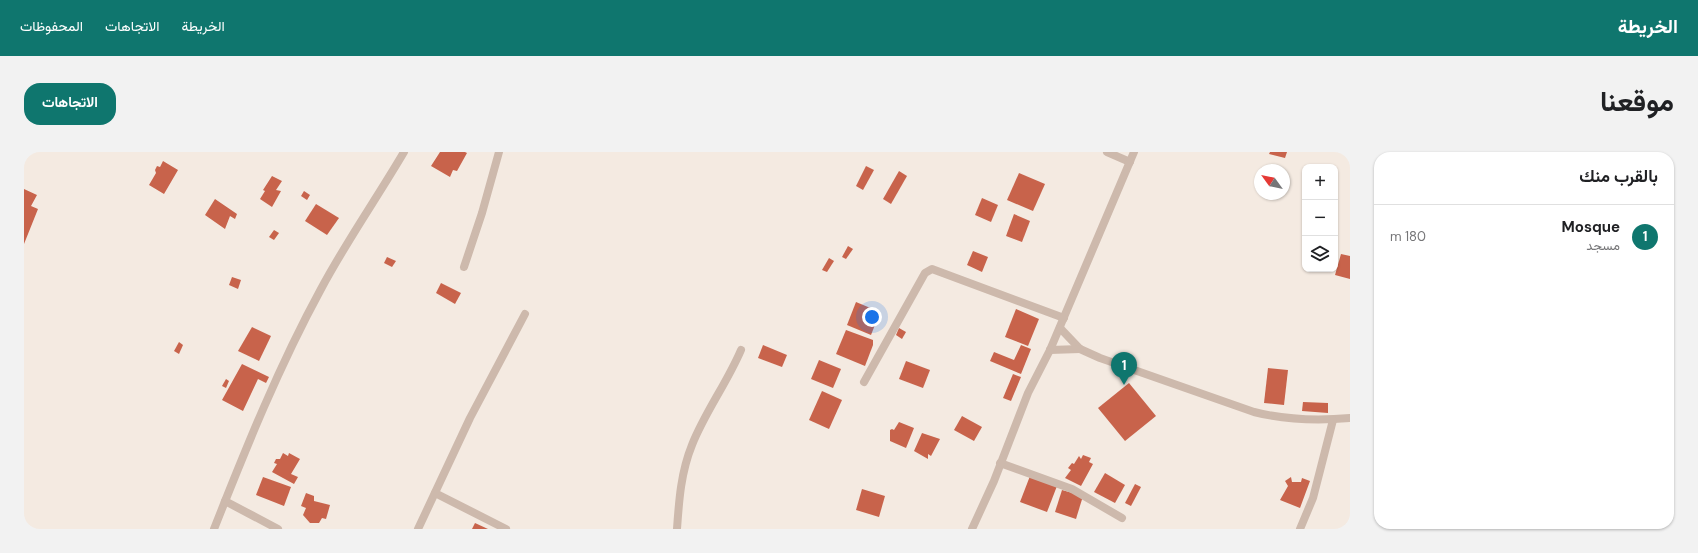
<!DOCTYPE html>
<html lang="ar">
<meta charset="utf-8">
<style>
:root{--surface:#fff;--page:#f2f2f2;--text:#202124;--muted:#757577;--line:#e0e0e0;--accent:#0f766e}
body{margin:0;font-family:"DM Sans",Vazirmatn,sans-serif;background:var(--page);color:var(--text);direction:rtl}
.controls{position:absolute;right:12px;top:12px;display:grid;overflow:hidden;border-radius:8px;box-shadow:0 1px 3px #0004}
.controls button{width:36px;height:36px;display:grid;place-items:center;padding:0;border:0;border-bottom:1px solid var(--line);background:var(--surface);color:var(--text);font:20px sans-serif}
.compass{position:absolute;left:1230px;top:12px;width:36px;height:36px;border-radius:50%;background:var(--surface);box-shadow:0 1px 3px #0004;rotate:303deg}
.you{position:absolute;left:848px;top:165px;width:14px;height:14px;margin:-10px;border:3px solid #fff;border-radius:50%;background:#1a73e8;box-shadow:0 0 0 6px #1a73e833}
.badge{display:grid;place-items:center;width:26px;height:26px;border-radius:50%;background:var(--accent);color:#fff;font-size:13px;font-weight:700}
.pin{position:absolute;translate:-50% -33px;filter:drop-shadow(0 1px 2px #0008)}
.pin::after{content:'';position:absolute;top:21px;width:14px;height:12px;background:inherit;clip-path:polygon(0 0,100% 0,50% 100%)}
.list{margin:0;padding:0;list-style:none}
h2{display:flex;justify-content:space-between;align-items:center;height:52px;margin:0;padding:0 16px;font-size:17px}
h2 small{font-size:13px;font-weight:400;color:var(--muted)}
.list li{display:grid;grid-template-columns:26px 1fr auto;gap:12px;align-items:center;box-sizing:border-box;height:64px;padding:0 16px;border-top:1px solid var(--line)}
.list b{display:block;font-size:15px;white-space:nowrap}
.list p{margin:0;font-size:13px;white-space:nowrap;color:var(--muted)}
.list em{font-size:13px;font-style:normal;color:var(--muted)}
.icon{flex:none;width:22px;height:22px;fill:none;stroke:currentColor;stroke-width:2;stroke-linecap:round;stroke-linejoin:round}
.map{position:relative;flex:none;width:1326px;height:377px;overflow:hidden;direction:ltr;border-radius:16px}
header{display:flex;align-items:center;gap:24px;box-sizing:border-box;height:56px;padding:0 20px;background:var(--accent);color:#fff}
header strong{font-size:19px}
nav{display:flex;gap:22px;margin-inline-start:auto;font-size:14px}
.intro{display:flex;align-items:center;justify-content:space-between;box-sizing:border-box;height:96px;padding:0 24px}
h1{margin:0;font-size:28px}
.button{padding:10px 18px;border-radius:16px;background:var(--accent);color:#fff;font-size:14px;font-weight:700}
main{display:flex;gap:24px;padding:0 24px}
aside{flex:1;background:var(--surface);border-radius:16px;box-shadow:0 1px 3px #0004}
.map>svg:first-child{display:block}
.building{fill:#c8634b}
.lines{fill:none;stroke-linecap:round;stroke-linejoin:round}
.street{stroke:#cdb9ac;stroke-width:8}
</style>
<header>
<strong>الخريطة</strong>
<nav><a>الخريطة</a><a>الاتجاهات</a><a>المحفوظات</a></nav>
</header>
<div class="intro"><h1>موقعنا</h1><a class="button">الاتجاهات</a></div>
<main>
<aside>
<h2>بالقرب منك<small></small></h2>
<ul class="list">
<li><span class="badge">1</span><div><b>Mosque</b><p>مسجد</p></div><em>180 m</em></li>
</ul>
</aside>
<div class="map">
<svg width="1326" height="377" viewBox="0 0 1326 377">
<rect width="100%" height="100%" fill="#f4eae1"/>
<g class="building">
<polygon points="416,0 441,0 443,1 433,19 429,18 426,25 407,14"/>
<polygon points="1246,0 1263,0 1261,6 1245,2"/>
<polygon points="139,9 154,18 140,42 125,33 132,21 131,18 133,14 136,15"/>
<polygon points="842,14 850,18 839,38 832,34"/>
<polygon points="1238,15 1247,18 1237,18"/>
<polygon points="875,19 883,24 867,52 859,47"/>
<polygon points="995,21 1021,32 1009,59 983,48"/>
<polygon points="1236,23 1236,38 1231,36"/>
<polygon points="248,24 258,29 252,38 257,39 248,55 236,47 241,39 239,38"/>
<polygon points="0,37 13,43 7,54 14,57 0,92"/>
<polygon points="280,39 286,43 283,48 277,44"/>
<polygon points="958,46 974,53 967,70 951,63"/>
<polygon points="191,47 213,62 211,67 206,64 201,77 181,63"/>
<polygon points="292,52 315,66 303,83 281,69"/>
<polygon points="990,62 1006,69 998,90 982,84"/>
<polygon points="250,78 255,81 250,88 245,85"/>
<polygon points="824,94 829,97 822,107 818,105"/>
<polygon points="949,99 964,105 958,120 943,113"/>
<polygon points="1317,102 1326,104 1326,127 1311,123"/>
<polygon points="363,105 372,109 368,115 360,111"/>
<polygon points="805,106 810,109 803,120 798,118"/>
<polygon points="208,125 217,128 214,137 205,133"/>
<polygon points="417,131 437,141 431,152 412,141"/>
<polygon points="832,150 856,160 847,183 823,173"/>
<polygon points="992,157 1015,167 1004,194 981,185"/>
<polygon points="228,175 247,184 235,209 214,199"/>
<polygon points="875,176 882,180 878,187 872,183"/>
<polygon points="822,178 849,188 849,193 841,214 812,202"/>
<polygon points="155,190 159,193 155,202 150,199"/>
<polygon points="739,193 763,203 758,215 734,206"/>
<polygon points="997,193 1007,197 997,222 966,209 970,200 990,208"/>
<polygon points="795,208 817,217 809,236 787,227"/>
<polygon points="882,209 906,218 899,236 875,227"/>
<polygon points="218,212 245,225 242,231 234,227 219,259 198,248"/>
<polygon points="1244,216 1264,218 1260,253 1240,251"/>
<polygon points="989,222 997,225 987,249 979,246"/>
<polygon points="202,227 205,229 202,236 198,234"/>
<polygon points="1105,231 1132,264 1101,289 1074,256"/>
<polygon points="798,239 818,248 805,277 785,268"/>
<polygon points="1279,250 1304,251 1304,261 1278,259"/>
<polygon points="938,264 958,275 950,289 930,278"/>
<polygon points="875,270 890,276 882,296 866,289 866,278 868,277 870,278"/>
<polygon points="898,281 916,287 907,304 904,302 904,307 890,299"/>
<polygon points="259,301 264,304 265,301 276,307 267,322 274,325 270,332 248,320 253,312 250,311 252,307 256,307"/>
<polygon points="1059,303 1067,306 1065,310 1069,312 1057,334 1041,326 1047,318 1044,316 1048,311 1050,312 1055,304 1057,307"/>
<polygon points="1081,321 1101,333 1091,351 1070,340"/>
<polygon points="1006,324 1033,334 1023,360 996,350"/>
<polygon points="239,325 267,335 260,354 232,343"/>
<polygon points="1267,325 1268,330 1277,330 1278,326 1286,329 1276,356 1256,348 1264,334 1261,329"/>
<polygon points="1111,332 1117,335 1107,354 1101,351"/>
<polygon points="838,337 861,344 855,365 832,358"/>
<polygon points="1038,338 1059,344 1052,367 1031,360"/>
<polygon points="282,341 290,344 290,349 306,353 302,367 298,366 295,371 286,371 279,363 282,356 277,354"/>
<polygon points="451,371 464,377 448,377"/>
</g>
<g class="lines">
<g class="street">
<polyline points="1083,0 1106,10"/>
<polyline points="440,115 458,61 475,0"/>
<path d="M1036,176l20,21 20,9 154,54c32,8 63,9 96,6"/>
<polyline points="1026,198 1056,197"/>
<polyline points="840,230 901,121 908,117 1040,166"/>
<polyline points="976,311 1048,337 1098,366"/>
<polyline points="411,341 482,377"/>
<polyline points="201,349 254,377"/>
<path d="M190,377c32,-81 65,-163 107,-240 25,-47 56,-91 83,-137"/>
<polyline points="394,377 446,266 501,162"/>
<path d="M653,377c2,-29 4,-57 15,-84 13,-33 35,-62 49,-95"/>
<polyline points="948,377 970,329 1004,241 1026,198 1110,0"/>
<polyline points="1276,377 1289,346 1309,268"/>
</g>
</g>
</svg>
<div class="controls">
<button>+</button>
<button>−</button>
<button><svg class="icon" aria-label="layers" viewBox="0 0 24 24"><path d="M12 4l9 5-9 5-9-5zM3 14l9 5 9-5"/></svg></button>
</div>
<svg class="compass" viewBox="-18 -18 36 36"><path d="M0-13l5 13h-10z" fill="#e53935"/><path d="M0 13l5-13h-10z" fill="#757577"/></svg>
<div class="you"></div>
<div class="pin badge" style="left:1100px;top:233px">1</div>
</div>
</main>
